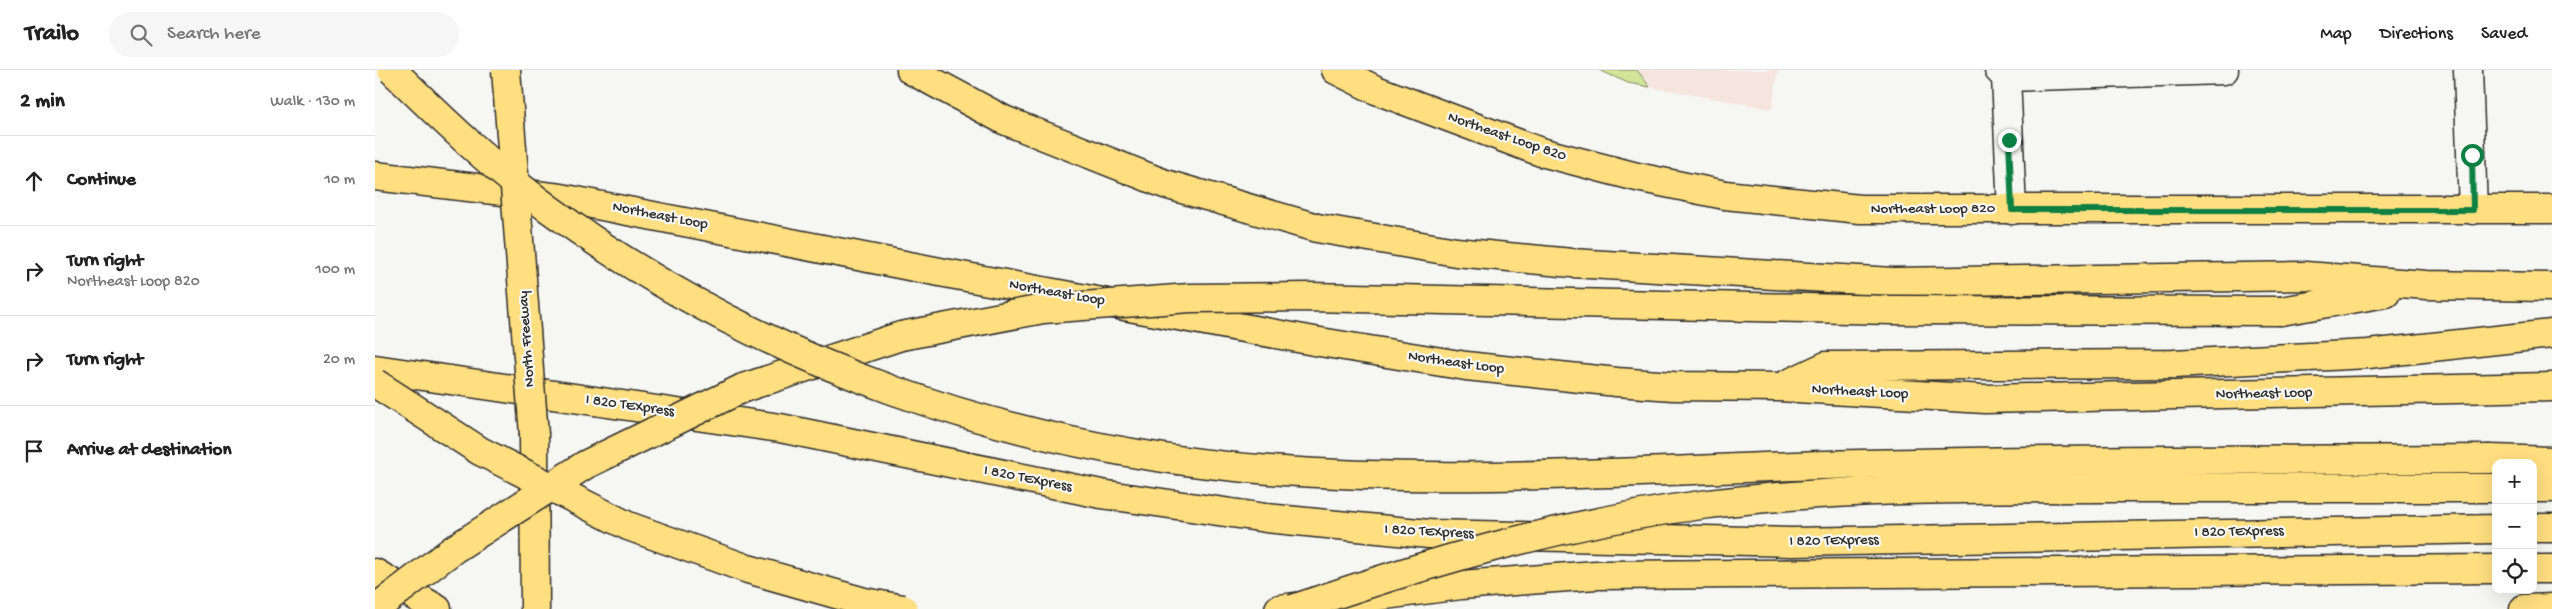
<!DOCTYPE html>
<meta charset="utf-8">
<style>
:root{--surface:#fff;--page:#f6f6f6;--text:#222;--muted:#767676;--line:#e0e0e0}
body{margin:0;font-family:"Gochi Hand",sans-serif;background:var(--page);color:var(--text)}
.controls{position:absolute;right:15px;bottom:15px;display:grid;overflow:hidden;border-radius:10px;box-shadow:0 5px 20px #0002}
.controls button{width:45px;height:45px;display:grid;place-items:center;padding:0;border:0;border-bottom:1px solid var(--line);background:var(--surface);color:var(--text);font:25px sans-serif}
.stop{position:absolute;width:15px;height:15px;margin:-11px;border:4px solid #0b8043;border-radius:50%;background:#fff}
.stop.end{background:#0b8043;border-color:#fff;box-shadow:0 1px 5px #0008}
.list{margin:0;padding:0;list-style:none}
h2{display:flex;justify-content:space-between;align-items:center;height:65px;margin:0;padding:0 20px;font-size:21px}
h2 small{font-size:16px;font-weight:400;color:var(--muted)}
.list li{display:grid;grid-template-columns:32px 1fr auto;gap:15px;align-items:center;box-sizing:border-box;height:90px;padding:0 20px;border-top:1px solid var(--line)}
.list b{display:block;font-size:19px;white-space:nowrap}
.list p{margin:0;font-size:16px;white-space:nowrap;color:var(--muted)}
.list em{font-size:16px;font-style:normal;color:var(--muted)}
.icon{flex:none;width:28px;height:28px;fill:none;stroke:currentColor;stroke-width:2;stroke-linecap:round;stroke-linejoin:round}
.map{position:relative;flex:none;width:2177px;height:539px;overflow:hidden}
header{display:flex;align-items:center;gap:30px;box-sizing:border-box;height:70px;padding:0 25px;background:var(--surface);border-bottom:1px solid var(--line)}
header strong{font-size:24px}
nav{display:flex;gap:28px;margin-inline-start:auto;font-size:18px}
.search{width:350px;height:45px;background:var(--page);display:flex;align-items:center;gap:12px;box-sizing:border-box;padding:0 18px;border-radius:28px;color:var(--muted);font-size:19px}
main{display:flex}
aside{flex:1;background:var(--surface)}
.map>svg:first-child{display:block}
.built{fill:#f6e4df}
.green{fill:#d1e498;stroke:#7e8862}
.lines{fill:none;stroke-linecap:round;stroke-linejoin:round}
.minor-casing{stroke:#2b2b2b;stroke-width:31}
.major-casing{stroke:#2b2b2b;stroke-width:31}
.highway-casing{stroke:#2b2b2b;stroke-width:31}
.minor{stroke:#f6f6f2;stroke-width:28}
.major{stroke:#ffdf80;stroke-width:28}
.highway{stroke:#ffdf80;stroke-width:28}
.highway-bridge-casing{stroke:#2b2b2b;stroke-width:31;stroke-linecap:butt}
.highway-bridge{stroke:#ffdf80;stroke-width:28}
.route{stroke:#0b8043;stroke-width:6}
.labels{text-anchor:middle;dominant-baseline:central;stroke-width:4.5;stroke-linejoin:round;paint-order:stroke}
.street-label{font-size:15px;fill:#2b2b2b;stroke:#f6f6f2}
</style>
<header>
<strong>Trailo</strong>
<div class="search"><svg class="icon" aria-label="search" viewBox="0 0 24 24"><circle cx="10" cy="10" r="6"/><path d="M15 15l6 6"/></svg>Search here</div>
<nav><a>Map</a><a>Directions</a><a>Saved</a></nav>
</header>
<main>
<aside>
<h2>2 min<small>Walk · 130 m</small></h2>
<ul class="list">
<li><svg class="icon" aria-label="ahead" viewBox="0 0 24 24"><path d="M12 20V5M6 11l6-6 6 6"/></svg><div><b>Continue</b></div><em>10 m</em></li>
<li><svg class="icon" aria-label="right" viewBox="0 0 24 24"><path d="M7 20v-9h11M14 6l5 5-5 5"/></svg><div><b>Turn right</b><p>Northeast Loop 820</p></div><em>100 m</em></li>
<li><svg class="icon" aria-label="right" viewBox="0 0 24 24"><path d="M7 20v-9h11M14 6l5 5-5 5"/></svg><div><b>Turn right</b></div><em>20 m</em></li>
<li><svg class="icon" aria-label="arrive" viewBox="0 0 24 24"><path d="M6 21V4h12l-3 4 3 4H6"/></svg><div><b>Arrive at destination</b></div></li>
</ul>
</aside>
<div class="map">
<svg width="2177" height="539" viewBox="0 0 2177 539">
<rect width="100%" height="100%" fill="#f6f6f2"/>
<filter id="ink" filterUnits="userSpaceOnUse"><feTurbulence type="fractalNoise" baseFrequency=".02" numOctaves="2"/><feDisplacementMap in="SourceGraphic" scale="10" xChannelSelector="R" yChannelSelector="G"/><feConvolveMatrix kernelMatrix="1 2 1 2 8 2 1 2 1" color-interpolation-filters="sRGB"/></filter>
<g filter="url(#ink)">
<polygon class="built" points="1224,0 1403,0 1397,39 1254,13"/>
<polygon class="green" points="1224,0 1262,0 1275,17 1253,13"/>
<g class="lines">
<g class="minor-casing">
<g id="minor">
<polyline points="1624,0 1631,7 1637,140"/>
<polyline points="2093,0 2098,140"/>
<polyline points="1631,7 1849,0"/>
</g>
</g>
<g class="major-casing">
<polyline id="major" points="961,0 1001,20 1166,82 1262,107 1350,125 1485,139 2177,139"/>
</g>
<g class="highway-casing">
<g id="highway">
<polyline points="536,0 629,50 790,114 942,158 1081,182 1197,193 1518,212 1930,206 2052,215 2177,217"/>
<polyline points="0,106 186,128 570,203 939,271 1091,296 1242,312 1298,316 1404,317 1610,329 2177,317"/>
<polyline points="1906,241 2011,223"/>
<polyline points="0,299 405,358 726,424 891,448 1054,464 1417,472 2121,459"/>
<polyline points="1408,316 1451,296 1798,294 1993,284 2177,264"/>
<polyline points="368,318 526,266"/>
<polyline points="159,365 160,539"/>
<polyline points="2115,389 2177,391"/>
<polyline points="2158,418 2177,418"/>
<polyline points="2158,458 2177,458"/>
<polyline points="2158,499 2177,499"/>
<polyline points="0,503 62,539"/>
<polyline points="904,539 1086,515 1221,505 2121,499"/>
<polyline points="2149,539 2177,538"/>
</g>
</g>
<use href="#minor" class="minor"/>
<use href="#major" class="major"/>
<use href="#highway" class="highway"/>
<g class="highway-bridge-casing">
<g id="highway-bridge">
<path d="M17,0c50,49 101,98 157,139 211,154 462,241 721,261 184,14 370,1 555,-5 221,-6 443,-5 665,-6"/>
<polyline points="131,0 159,365"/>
<polyline points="526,266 668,239 815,228 935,227 1517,240 1906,241"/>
<polyline points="0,313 105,381 253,456 373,499 489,532 528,539"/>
<polyline points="0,539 79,479 210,395 368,318"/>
<path d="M918,539c133,-46 269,-86 408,-104 134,-17 268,-17 403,-17 131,0 261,0 392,0"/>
</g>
</g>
<use href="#highway-bridge" class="highway-bridge"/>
</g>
</g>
<g class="lines" filter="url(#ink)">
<polyline class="route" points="1634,70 1637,140 2098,140 2097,85"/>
</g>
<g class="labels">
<g class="street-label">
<text transform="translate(1132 67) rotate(19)">Northeast Loop 820</text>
<text x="1558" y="139">Northeast Loop 820</text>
<text transform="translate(285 146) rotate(11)">Northeast Loop</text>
<text transform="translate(682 223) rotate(10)">Northeast Loop</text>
<text transform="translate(152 269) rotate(-94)">North Freeway</text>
<text transform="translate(1081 293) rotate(8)">Northeast Loop</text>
<text transform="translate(1485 322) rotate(3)">Northeast Loop</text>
<text transform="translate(1889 324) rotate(-1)">Northeast Loop</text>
<text transform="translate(255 336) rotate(8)">I 820 TEXpress</text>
<text transform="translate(653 409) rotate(11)">I 820 TEXpress</text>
<text transform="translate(1054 462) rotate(3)">I 820 TEXpress</text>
<text transform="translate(1864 462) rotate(-1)">I 820 TEXpress</text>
<text transform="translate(1459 471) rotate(-1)">I 820 TEXpress</text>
</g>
</g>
</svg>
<div class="controls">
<button>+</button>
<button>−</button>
<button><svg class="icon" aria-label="locate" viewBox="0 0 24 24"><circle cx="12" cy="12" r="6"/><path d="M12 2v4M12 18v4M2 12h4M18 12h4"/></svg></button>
</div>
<div class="stop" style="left:2097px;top:85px"></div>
<div class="stop end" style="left:1634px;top:70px"></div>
</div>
</main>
